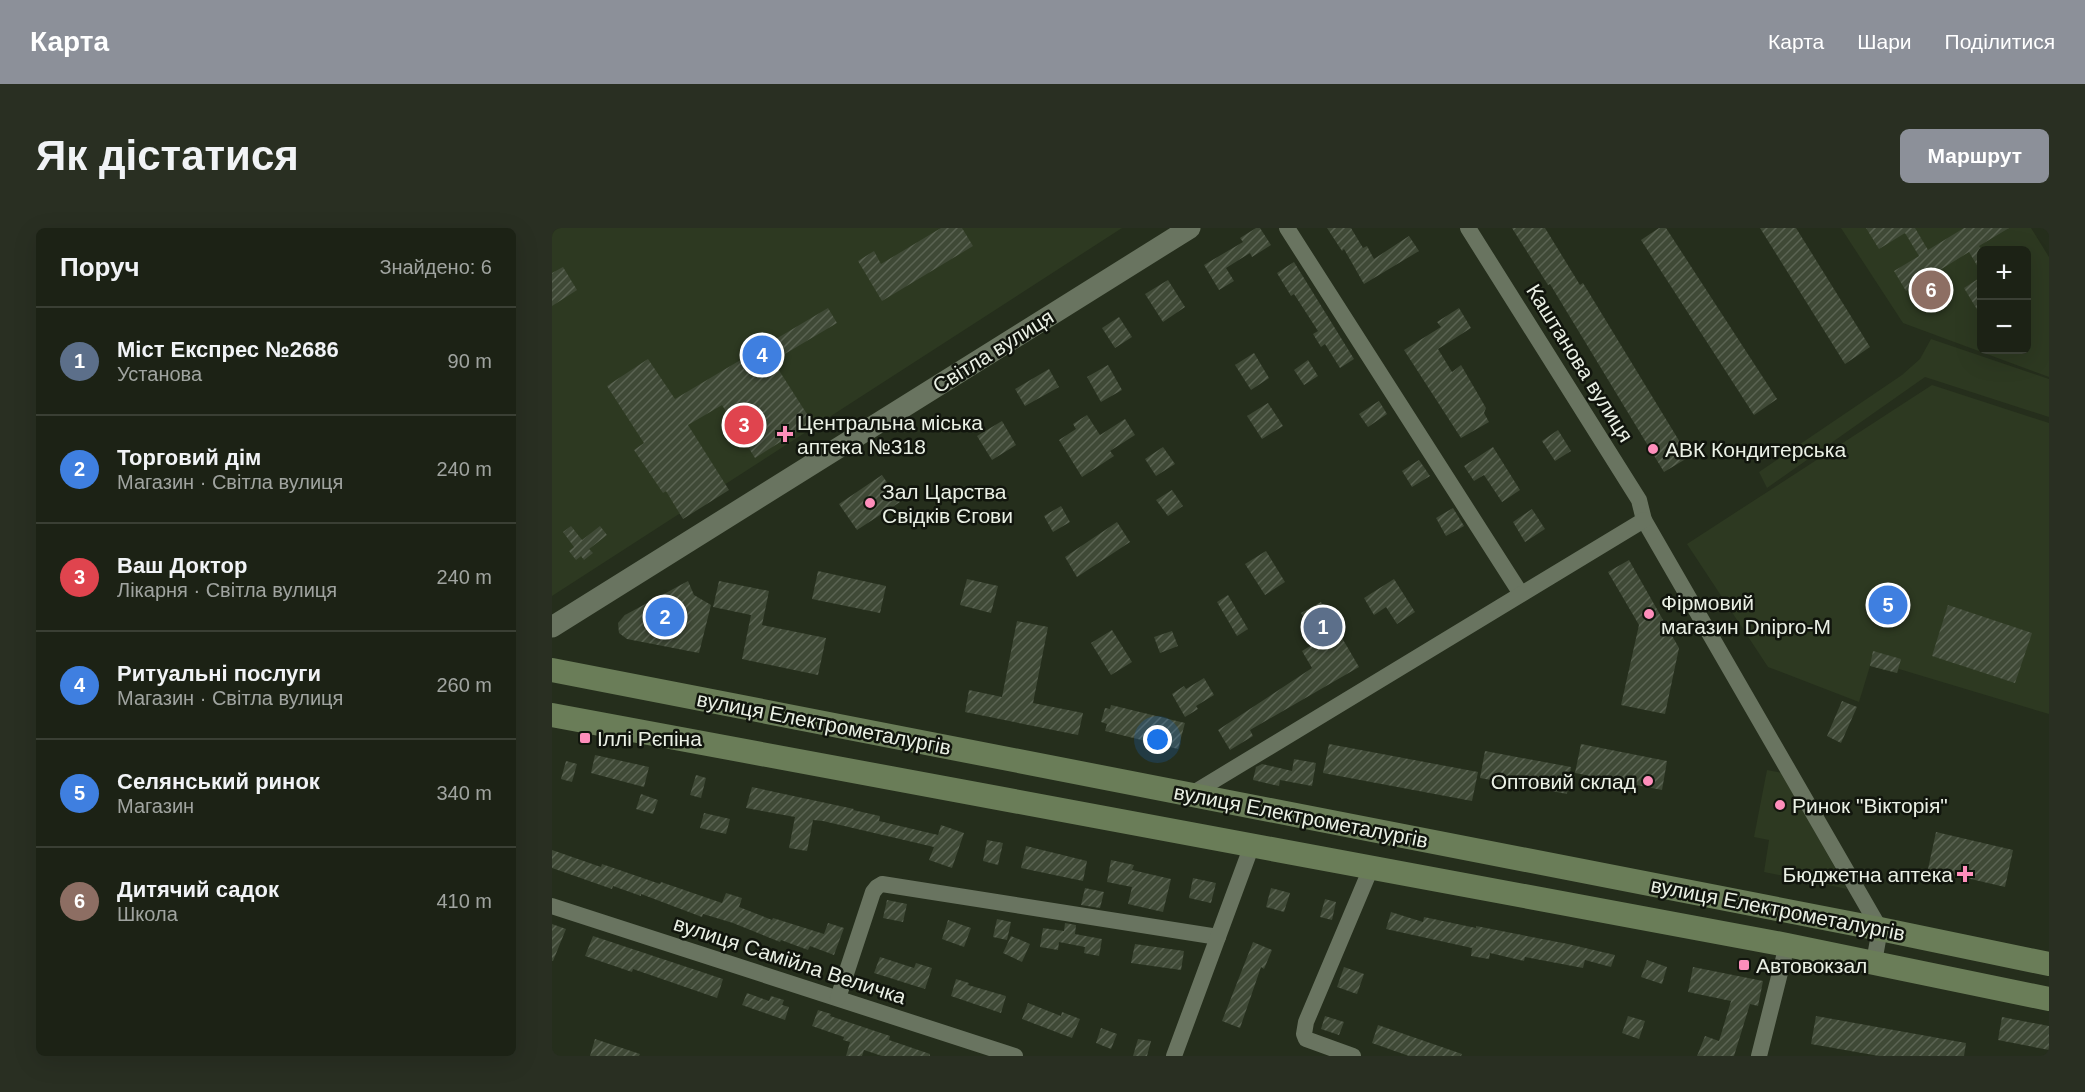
<!DOCTYPE html>
<html lang="uk">
<meta charset="utf-8">
<style>
:root{--surface:#1c2215;--page:#292f22;--text:#f1f3f6;--muted:#a0a4a0;--line:#3a3f34;--accent:#8c9099}
body{margin:0;font-family:Helvetica,sans-serif;background:var(--page);color:var(--text)}
.controls{position:absolute;right:18px;top:18px;display:grid;overflow:hidden;border-radius:9px;box-shadow:0 6px 24px #0002}
.controls button{width:54px;height:54px;display:grid;place-items:center;padding:0;border:0;border-bottom:2px solid var(--line);background:var(--surface);color:var(--text);font:30px sans-serif}
.you{position:absolute;left:606px;top:512px;width:21px;height:21px;margin:-15px;border:4px solid #fff;border-radius:50%;background:#1a73e8;box-shadow:0 0 0 9px #1a73e833}
.badge{display:grid;place-items:center;width:39px;height:39px;border-radius:50%;background:var(--accent);color:#fff;font-size:20px;font-weight:700}
.pin{position:absolute;translate:-50% -50%;border:3px solid #fff;box-shadow:0 2px 6px #0006}
.list{margin:0;padding:0;list-style:none}
h2{display:flex;justify-content:space-between;align-items:center;height:78px;margin:0;padding:0 24px;font-size:26px}
h2 small{font-size:20px;font-weight:400;color:var(--muted)}
.list li{display:grid;grid-template-columns:39px 1fr auto;gap:18px;align-items:center;box-sizing:border-box;height:108px;padding:0 24px;border-top:2px solid var(--line)}
.list b{display:block;font-size:22px;white-space:nowrap}
.list p{margin:0;font-size:20px;white-space:nowrap;color:var(--muted)}
.list em{font-size:20px;font-style:normal;color:var(--muted)}
.map{position:relative;flex:none;width:1497px;height:828px;overflow:hidden;border-radius:9px}
header{display:flex;align-items:center;gap:36px;box-sizing:border-box;height:84px;padding:0 30px;background:var(--accent);color:#fff}
header strong{font-size:28px}
nav{display:flex;gap:33px;margin-inline-start:auto;font-size:21px}
.intro{display:flex;align-items:center;justify-content:space-between;box-sizing:border-box;height:144px;padding:0 36px}
h1{margin:0;font-size:42px}
.button{padding:15px 27px;border-radius:9px;background:var(--accent);color:#fff;font-size:21px;font-weight:700}
main{display:flex;gap:36px;padding:0 36px}
aside{flex:1;background:var(--surface);border-radius:9px;box-shadow:0 6px 24px #0002}
.map>svg:first-child{display:block}
.built{fill:#2d3921;fill-rule:evenodd}
.building{fill:url(#building-hatch)}
.lines{fill:none;stroke-linecap:round;stroke-linejoin:round}
.minor{stroke:#697460;stroke-width:16}
.tertiary{stroke:#697460;stroke-width:21}
.secondary{stroke:#6a7d58;stroke-width:24}
.poi-dot{fill:#fe8ebb;stroke:#11150d;stroke-width:2}
.labels{text-anchor:middle;dominant-baseline:central;stroke-width:5;stroke-linejoin:round;paint-order:stroke}
.street-label{font-size:21px;fill:#eaf0e5;stroke:#11150d}
.poi-label{font-size:21px;fill:#eaf0e5;stroke:#11150d;text-anchor:start}
</style>
<header>
<strong>Карта</strong>
<nav><a>Карта</a><a>Шари</a><a>Поділитися</a></nav>
</header>
<div class="intro"><h1>Як дістатися</h1><a class="button">Маршрут</a></div>
<main>
<aside>
<h2>Поруч<small>Знайдено: 6</small></h2>
<ul class="list">
<li><span class="badge" style="background:#5c6f8a">1</span><div><b>Міст Експрес №2686</b><p>Установа</p></div><em>90 m</em></li>
<li><span class="badge" style="background:#3f7fe0">2</span><div><b>Торговий дім</b><p>Магазин · Світла вулиця</p></div><em>240 m</em></li>
<li><span class="badge" style="background:#e0444e">3</span><div><b>Ваш Доктор</b><p>Лікарня · Світла вулиця</p></div><em>240 m</em></li>
<li><span class="badge" style="background:#3f7fe0">4</span><div><b>Ритуальні послуги</b><p>Магазин · Світла вулиця</p></div><em>260 m</em></li>
<li><span class="badge" style="background:#3f7fe0">5</span><div><b>Селянський ринок</b><p>Магазин</p></div><em>340 m</em></li>
<li><span class="badge" style="background:#8d6e63">6</span><div><b>Дитячий садок</b><p>Школа</p></div><em>410 m</em></li>
</ul>
</aside>
<div class="map">
<svg width="1497" height="828" viewBox="0 0 1497 828">
<defs>
<pattern id="building-hatch" width="6" height="6" patternUnits="userSpaceOnUse" patternTransform="scale(1.5)"><rect width="6" height="6" fill="#3f4936"/><path d="M-1 1l2-2M0 6l6-6M5 7l2-2" fill="none" stroke="#5b6453"/></pattern>
</defs>
<rect width="100%" height="100%" fill="#252e1c"/>
<g class="built">
<polygon points="0,0 570,0 0,368"/>
<path d="M1289,0h190l18,29v120l-146,-54zM1430,22h44v100h-44z"/>
<polygon points="1379,111 1497,151 1497,189 1373,149 1215,260 1207,244 1350,147 1368,131"/>
<polygon points="1380,157 1497,195 1497,486 1347,441 1345,445 1318,438 1307,474 1216,439 1135,316"/>
<polygon points="1215,542 1230,545 1295,661 1212,644 1217,612 1202,609"/>
</g>
<g class="building">
<polygon points="389,0 410,0 421,18 330,73 306,33 322,23 329,36"/>
<polygon points="704,0 708,0 719,17 700,29 698,25 674,40 682,53 667,62 652,37 691,14 688,10"/>
<polygon points="775,0 799,0 811,20 815,18 822,31 857,8 867,23 812,56 792,21 790,23"/>
<polygon points="960,0 993,0 1028,57 1031,55 1137,229 1112,244 998,56 996,57"/>
<polygon points="1107,0 1114,0 1225,171 1202,187 1089,12"/>
<polygon points="1208,0 1244,0 1318,119 1293,136"/>
<polygon points="1314,0 1363,0 1376,22 1412,0 1457,0 1427,18 1430,22 1429,44 1417,24 1354,63 1342,43 1367,28 1353,5 1327,21"/>
<polygon points="742,34 802,131 788,140 773,116 769,119 761,106 766,103 742,66 739,68 725,45"/>
<polygon points="11,39 25,62 0,78 0,45"/>
<polygon points="1429,49 1429,88 1412,60"/>
<polygon points="616,52 633,79 611,94 593,66"/>
<polygon points="276,80 285,95 221,133 260,194 203,230 170,177 136,197 177,262 131,291 114,263 111,265 82,222 92,215 55,158 96,131 123,171"/>
<polygon points="907,80 919,100 886,121 900,144 909,137 934,180 932,185 937,194 909,210 852,122 889,99 885,94"/>
<polygon points="567,89 580,109 563,120 550,100"/>
<polygon points="702,125 717,150 699,162 683,137"/>
<polygon points="756,132 766,148 752,157 742,142"/>
<polygon points="556,137 570,162 549,174 535,149"/>
<polygon points="497,141 507,159 473,178 463,161"/>
<polygon points="827,173 835,186 816,199 807,186"/>
<polygon points="716,175 731,198 710,211 695,188"/>
<polygon points="535,187 548,207 573,191 583,207 558,223 562,228 530,249 507,212 524,201 521,196"/>
<polygon points="450,193 464,217 440,232 425,208"/>
<polygon points="1006,202 1019,223 1003,233 990,213"/>
<polygon points="611,219 623,236 604,248 593,231"/>
<polygon points="941,219 968,262 950,274 932,247 922,253 912,238"/>
<polygon points="867,232 878,248 860,259 850,243"/>
<polygon points="330,247 348,274 305,302 287,276"/>
<polygon points="620,262 631,278 616,288 604,272"/>
<polygon points="509,278 518,294 501,304 492,288"/>
<polygon points="901,280 912,298 894,308 884,290"/>
<polygon points="980,281 993,301 973,314 961,294"/>
<polygon points="565,294 578,314 525,349 513,329"/>
<polygon points="19,298 30,312 48,298 55,307 37,321 41,325 32,332 29,328 24,332 17,323 22,319 11,304"/>
<polygon points="714,323 733,354 713,367 693,336"/>
<polygon points="1077,332 1127,420 1113,486 1069,477 1087,397 1056,344"/>
<polygon points="266,343 334,358 328,385 260,371"/>
<polygon points="415,351 446,358 439,385 408,377"/>
<polygon points="842,351 863,384 845,396 834,379 822,387 812,370"/>
<polygon points="136,353 142,367 159,377 147,425 75,411 67,405 66,395 73,387"/>
<polygon points="167,353 217,363 210,397 274,410 266,447 190,431 199,387 161,379"/>
<polygon points="676,367 696,401 685,408 665,374"/>
<polygon points="769,374 807,439 698,502 701,508 678,522 666,502 760,440 750,423 766,413 749,385"/>
<polygon points="1396,377 1480,405 1463,455 1380,428"/>
<polygon points="465,393 496,399 481,475 531,485 526,507 413,484 417,462 450,469"/>
<polygon points="560,402 580,434 559,447 539,415"/>
<polygon points="620,403 626,418 608,425 602,409"/>
<polygon points="1321,423 1349,431 1345,445 1318,438"/>
<polygon points="652,450 662,467 644,478 646,481 633,489 620,466 632,458 634,461"/>
<polygon points="1290,473 1305,479 1289,515 1275,508"/>
<polygon points="559,477 633,495 626,521 553,503 555,496 549,494 553,480 558,481"/>
<polygon points="777,516 926,544 920,573 771,545"/>
<polygon points="1029,516 1115,533 1110,562 1023,545"/>
<polygon points="933,523 1019,539 1015,566 928,550"/>
<polygon points="43,527 97,539 92,559 39,545"/>
<polygon points="742,531 764,535 760,558 728,552 727,558 701,552 704,539 710,536 740,543"/>
<polygon points="14,533 25,536 20,554 9,551"/>
<polygon points="144,547 154,550 149,570 138,567"/>
<polygon points="200,559 302,581 301,582 328,588 327,593 386,607 389,597 412,605 400,640 377,632 382,619 271,593 261,592 255,623 237,620 243,589 194,580"/>
<polygon points="89,566 106,572 101,586 84,581"/>
<polygon points="152,585 178,591 174,606 148,600"/>
<polygon points="1384,604 1461,622 1453,659 1376,641"/>
<polygon points="435,612 451,615 446,637 431,633"/>
<polygon points="474,618 535,633 531,653 469,640"/>
<polygon points="0,622 49,639 50,636 108,656 109,654 170,675 174,665 190,670 187,679 220,692 221,690 272,706 276,695 292,700 282,727 258,718 256,722 229,712 228,714 181,695 151,686 150,689 89,666 89,668 61,658 60,661 0,640"/>
<polygon points="559,632 582,637 580,642 619,651 611,684 576,676 580,659 555,654"/>
<polygon points="641,650 664,655 659,675 637,670"/>
<polygon points="533,660 552,664 548,680 529,677"/>
<polygon points="719,660 738,665 732,684 714,679"/>
<polygon points="773,671 784,674 780,692 768,689"/>
<polygon points="335,672 355,676 351,694 331,690"/>
<polygon points="839,684 871,694 872,689 924,700 924,698 1016,716 1063,727 1059,739 1033,732 1031,740 973,729 972,733 938,725 937,731 919,728 920,720 834,701"/>
<polygon points="445,691 459,694 455,712 441,709"/>
<polygon points="396,692 419,700 412,719 390,711"/>
<polygon points="513,695 524,697 523,706 550,711 547,728 532,725 533,719 507,714 506,722 488,719 491,700 512,703"/>
<polygon points="0,696 14,701 1,733 0,733"/>
<polygon points="41,708 171,751 165,770 81,741 80,744 33,728"/>
<polygon points="459,708 478,716 470,734 451,725"/>
<polygon points="701,714 720,722 712,741 709,739 688,800 670,793"/>
<polygon points="583,716 632,723 629,742 579,735"/>
<polygon points="328,729 362,740 364,735 380,740 373,761 322,745"/>
<polygon points="1095,732 1115,739 1110,756 1089,749"/>
<polygon points="792,739 812,746 805,766 785,759"/>
<polygon points="1141,739 1211,753 1206,778 1198,776 1182,828 1145,828 1153,808 1167,813 1179,773 1136,764"/>
<polygon points="404,751 417,755 416,757 454,768 449,785 399,768"/>
<polygon points="195,765 217,773 219,768 232,772 230,777 237,779 233,792 190,777"/>
<polygon points="476,775 509,788 510,784 528,791 520,810 470,791"/>
<polygon points="266,782 279,786 278,788 338,808 337,812 378,826 378,828 330,828 312,822 310,828 294,828 298,814 291,812 292,809 260,798"/>
<polygon points="773,788 792,794 787,807 769,801"/>
<polygon points="1076,788 1093,793 1087,811 1070,805"/>
<polygon points="1264,788 1414,815 1412,828 1327,828 1259,816"/>
<polygon points="1450,789 1497,798 1497,822 1446,812"/>
<polygon points="826,797 910,826 909,828 857,828 820,815"/>
<polygon points="549,800 565,806 559,821 544,815"/>
<polygon points="43,811 88,826 87,828 38,828"/>
<polygon points="586,811 599,813 595,828 581,828"/>
</g>
<g class="lines">
<g class="minor">
<polyline points="735,0 969,366"/>
<polyline points="916,0 1087,272 1092,292 1328,701 1322,734"/>
<polyline points="638,567 1092,292"/>
<polyline points="0,678 463,828"/>
<polyline points="286,770 321,664 325,659 330,656 666,709"/>
<polyline points="622,828 700,617"/>
<polyline points="801,828 754,811 752,806 754,794 819,640"/>
<polyline points="1207,828 1235,717"/>
</g>
<polyline class="tertiary" points="0,399 638,0"/>
<g class="secondary">
<polyline points="0,442 1328,701 1497,736"/>
<polyline points="0,487 1235,717 1497,771"/>
</g>
</g>
<g class="poi-dot">
<path d="M230 197h6v6h6v6h-6v6h-6v-6h-6v-6h6z"/>
<circle cx="1101" cy="221" r="6"/>
<circle cx="318" cy="275" r="6"/>
<circle cx="1097" cy="386" r="6"/>
<rect x="27" y="504" width="12" height="12" rx="3"/>
<circle cx="1096" cy="553" r="6"/>
<circle cx="1228" cy="577" r="6"/>
<path d="M1410 637h6v6h6v6h-6v6h-6v-6h-6v-6h6z"/>
<rect x="1186" y="731" width="12" height="12" rx="3"/>
</g>
<g class="labels">
<g class="street-label">
<text transform="translate(441 123) rotate(-32)">Світла вулиця</text>
<text transform="translate(1028 135) rotate(58)">Каштанова вулиця</text>
<text transform="translate(272 495) rotate(11)">вулиця Електрометалургів</text>
<text transform="translate(749 588) rotate(11)">вулиця Електрометалургів</text>
<text transform="translate(1226 681) rotate(11)">вулиця Електрометалургів</text>
<text transform="translate(238 732) rotate(18)">вулиця Самійла Величка</text>
</g>
<g class="poi-label">
<text x="245" y="194">Центральна міська<tspan x="245" dy="24">аптека №318</tspan></text>
<text x="1113" y="221">АВК Кондитерська</text>
<text x="330" y="263">Зал Царства<tspan x="330" dy="24">Свідків Єгови</tspan></text>
<text x="1109" y="374">Фірмовий<tspan x="1109" dy="24">магазин Dnipro-M</tspan></text>
<text x="45" y="510">Іллі Рєпіна</text>
<text x="1084" y="553" text-anchor="end">Оптовий склад</text>
<text x="1240" y="577">Ринок "Вікторія"</text>
<text x="1401" y="646" text-anchor="end">Бюджетна аптека</text>
<text x="1204" y="737">Автовокзал</text>
</g>
</g>
</svg>
<div class="controls">
<button>+</button>
<button>−</button>
</div>
<div class="you"></div>
<div class="pin badge" style="left:771px;top:399px;background:#5c6f8a">1</div>
<div class="pin badge" style="left:113px;top:389px;background:#3f7fe0">2</div>
<div class="pin badge" style="left:192px;top:197px;background:#e0444e">3</div>
<div class="pin badge" style="left:210px;top:127px;background:#3f7fe0">4</div>
<div class="pin badge" style="left:1336px;top:377px;background:#3f7fe0">5</div>
<div class="pin badge" style="left:1379px;top:62px;background:#8d6e63">6</div>
</div>
</main>
